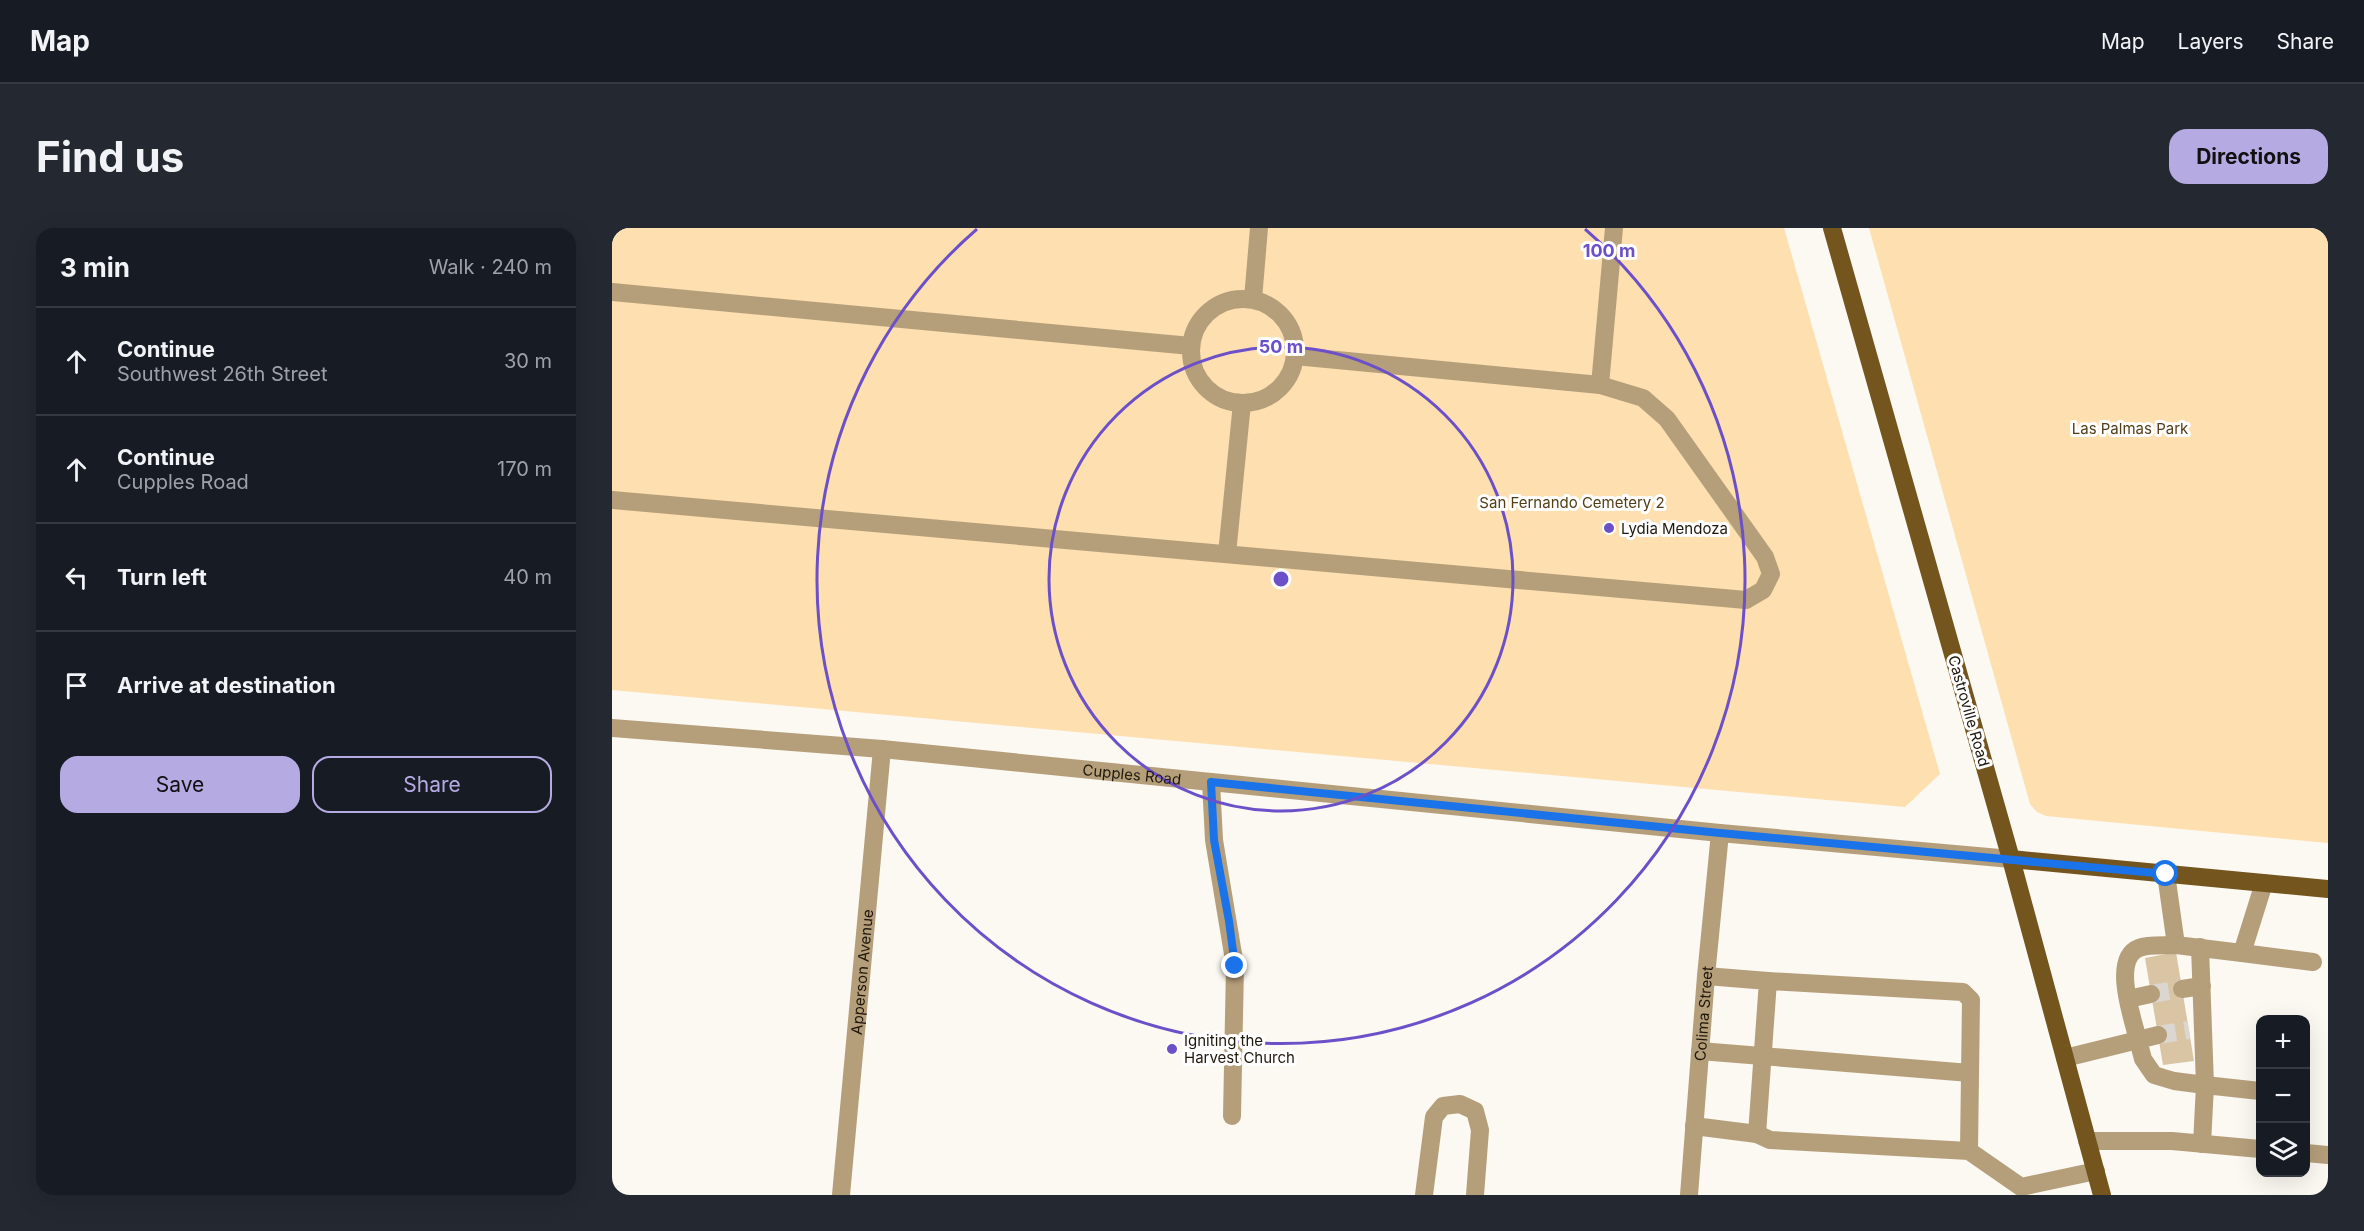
<!DOCTYPE html>
<meta charset="utf-8">
<style>
:root{--surface:#171b24;--page:#242831;--text:#f1f3f6;--muted:#9ea1a6;--line:#363941;--accent:#b5aae2}
body{margin:0;font-family:Inter,sans-serif;background:var(--page);color:var(--text)}
.controls{position:absolute;right:18px;bottom:18px;display:grid;overflow:hidden;border-radius:12px;box-shadow:0 6px 24px #0002}
.controls button{width:54px;height:54px;display:grid;place-items:center;padding:0;border:0;border-bottom:2px solid var(--line);background:var(--surface);color:var(--text);font:30px sans-serif}
.stop{position:absolute;width:18px;height:18px;margin:-14px;border:4px solid #1a73e8;border-radius:50%;background:#fff}
.stop.end{background:#1a73e8;border-color:#fff;box-shadow:0 2px 6px #0008}
.list{margin:0;padding:0;list-style:none}
h2{display:flex;justify-content:space-between;align-items:center;height:78px;margin:0;padding:0 24px;font-size:26px}
h2 small{font-size:20px;font-weight:400;color:var(--muted)}
.list li{display:grid;grid-template-columns:39px 1fr auto;gap:18px;align-items:center;box-sizing:border-box;height:108px;padding:0 24px;border-top:2px solid var(--line)}
.list b{display:block;font-size:22px;white-space:nowrap}
.list p{margin:0;font-size:20px;white-space:nowrap;color:var(--muted)}
.list em{font-size:20px;font-style:normal;color:var(--muted)}
.actions{display:flex;gap:12px;padding:18px 24px}
.actions a{flex:1;padding:14px 0;border:2px solid var(--accent);border-radius:18px;text-align:center;font-size:21px;color:var(--accent)}
.actions .main{background:var(--accent);color:#111}
.icon{flex:none;width:33px;height:33px;fill:none;stroke:currentColor;stroke-width:2;stroke-linecap:round;stroke-linejoin:round}
.map{position:relative;flex:none;width:1716px;height:967px;overflow:hidden;border-radius:18px}
header{display:flex;align-items:center;gap:36px;box-sizing:border-box;height:84px;padding:0 30px;background:var(--surface);border-bottom:2px solid var(--line)}
header strong{font-size:28px}
nav{display:flex;gap:33px;margin-inline-start:auto;font-size:21px}
.intro{display:flex;align-items:center;justify-content:space-between;box-sizing:border-box;height:144px;padding:0 36px}
h1{margin:0;font-size:42px}
.button{padding:15px 27px;border-radius:18px;background:var(--accent);color:#111;font-size:21px;font-weight:700}
main{display:flex;gap:36px;padding:0 36px}
aside{flex:1;background:var(--surface);border-radius:18px;box-shadow:0 6px 24px #0002}
.map>svg:first-child{display:block}
.green{fill:#fddfb0}
.building{fill:#d9c5a4}
.lines{fill:none;stroke-linecap:round;stroke-linejoin:round}
.minor-tunnel{stroke:#dbd6cf;stroke-width:18;stroke-dasharray:18 9;stroke-linecap:butt}
.minor{stroke:#b59f7b;stroke-width:18}
.major{stroke:#74551d;stroke-width:18}
.route{stroke:#1a73e8;stroke-width:8}
.ring{fill:none;stroke:#6b50c9;stroke-width:3}
.poi-dot{fill:#6b50c9;stroke:#fff;stroke-width:2}
.labels{text-anchor:middle;dominant-baseline:central;stroke-width:6;stroke-linejoin:round;paint-order:stroke}
.park-label{font-size:15px;fill:#523d17;stroke:#fff}
.poi-label{font-size:15px;fill:#1e170b;stroke:#fff;text-anchor:start}
.street-label{font-size:15px;fill:#1e170b;stroke:#fff}
.centre{fill:#6b50c9;stroke:#fff;stroke-width:3}
.ring-label{font-size:18px;text-anchor:middle;font-weight:bold;fill:#6b50c9;stroke:#fff;stroke-width:6;stroke-linejoin:round;paint-order:stroke}
</style>
<header>
<strong>Map</strong>
<nav><a>Map</a><a>Layers</a><a>Share</a></nav>
</header>
<div class="intro"><h1>Find us</h1><a class="button">Directions</a></div>
<main>
<aside>
<h2>3 min<small>Walk · 240 m</small></h2>
<ul class="list">
<li><svg class="icon" aria-label="ahead" viewBox="0 0 24 24"><path d="M12 20V5M6 11l6-6 6 6"/></svg><div><b>Continue</b><p>Southwest 26th Street</p></div><em>30 m</em></li>
<li><svg class="icon" aria-label="ahead" viewBox="0 0 24 24"><path d="M12 20V5M6 11l6-6 6 6"/></svg><div><b>Continue</b><p>Cupples Road</p></div><em>170 m</em></li>
<li><svg class="icon" aria-label="left" viewBox="0 0 24 24"><path d="M17 20v-9H6M10 6l-5 5 5 5"/></svg><div><b>Turn left</b></div><em>40 m</em></li>
<li><svg class="icon" aria-label="arrive" viewBox="0 0 24 24"><path d="M6 21V4h12l-3 4 3 4H6"/></svg><div><b>Arrive at destination</b></div></li>
</ul>
<div class="actions"><a class="main">Save</a><a>Share</a></div>
</aside>
<div class="map">
<svg width="1716" height="967" viewBox="0 0 1716 967">
<rect width="100%" height="100%" fill="#fcf8f2"/>
<g class="green">
<polygon points="0,0 1172,0 1328,546 1293,579 0,462"/>
<polygon points="1257,0 1716,0 1716,615 1434,588 1425,584 1418,576"/>
</g>
<polygon class="building" points="1564,724 1582,833 1551,837 1533,730"/>
<g class="lines">
<g class="minor-tunnel">
<polyline points="1539,766 1570,761"/>
<polyline points="1546,807 1577,802"/>
</g>
<g class="minor">
<polyline points="0,64 579,118"/>
<circle cx="631" cy="123" r="52"/>
<polyline points="641,71 647,0"/>
<polyline points="988,157 1002,0"/>
<polyline points="0,272 1134,372 1151,362 1159,346 1153,329 1055,191 1031,170 988,157 683,128"/>
<polyline points="615,326 630,175"/>
<path id="s1" d="M0,500l270,21 838,84 291,26"/>
<polyline points="599,554 602,612 623,738 620,888"/>
<polyline points="1554,646 1564,717 1630,725 1652,655"/>
<polyline points="1630,725 1701,734"/>
<polyline points="1156,753 1351,764 1359,772 1357,923"/>
<polyline points="1570,761 1590,758"/>
<polyline points="1516,771 1539,766"/>
<polyline points="1546,807 1526,812 1531,831 1542,847 1562,853 1593,857 1588,719"/>
<polyline points="1088,823 1358,845"/>
<path d="M1453,830l73,-18c-5,-21 -27,-81 1,-92 10,-4 26,-2 37,-3"/>
<polyline points="1082,898 1145,906 1156,753 1094,748"/>
<polyline points="1145,906 1158,912 1357,923 1409,959 1484,943"/>
<polyline points="1475,913 1560,913 1648,921"/>
<polyline points="1590,916 1593,857 1648,863"/>
<polyline points="1694,925 1716,927"/>
<path id="s2" d="M229,967l41,-446"/>
<polyline points="812,967 822,889 831,878 848,876 863,883 868,902 863,967"/>
<path id="s3" d="M1077,967l17,-219 14,-143"/>
</g>
<g class="major">
<polyline points="1220,0 1399,631 1490,967"/>
<polyline points="1399,631 1716,661"/>
</g>
</g>
<g class="lines">
<polyline class="route" points="623,738 617,693 602,612 599,554 1108,605 1554,646"/>
</g>
<g class="ring">
<circle cx="669" cy="351" r="232"/>
<path d="M973 1A464 464 0 1 1 365 1"/>
</g>
<g class="poi-dot">
<circle cx="997" cy="300" r="6"/>
<circle cx="560" cy="821" r="6"/>
</g>
<g class="labels">
<g class="park-label">
<text x="1518" y="200">Las Palmas Park</text>
<text x="960" y="274">San Fernando Cemetery 2</text>
</g>
<g class="poi-label">
<text x="1009" y="300">Lydia Mendoza</text>
<text x="572" y="812">Igniting the<tspan x="572" dy="17">Harvest Church</tspan></text>
</g>
<g class="street-label">
<text transform="translate(1357 483) rotate(74)">Castroville Road</text>
<text stroke="none"><textPath href="#s1" startOffset="522">Cupples Road</textPath></text>
<text stroke="none"><textPath href="#s2" startOffset="224">Apperson Avenue</textPath></text>
<text stroke="none"><textPath href="#s3" startOffset="182">Colima Street</textPath></text>
</g>
</g>
<circle cx="669" cy="351" r="9" class="centre"/>
<g class="ring-label">
<text x="997" y="29">100 m</text>
<text x="669" y="125">50 m</text>
</g>
</svg>
<div class="controls">
<button>+</button>
<button>−</button>
<button><svg class="icon" aria-label="layers" viewBox="0 0 24 24"><path d="M12 4l9 5-9 5-9-5zM3 14l9 5 9-5"/></svg></button>
</div>
<div class="stop" style="left:1554px;top:646px"></div>
<div class="stop end" style="left:623px;top:738px"></div>
</div>
</main>
